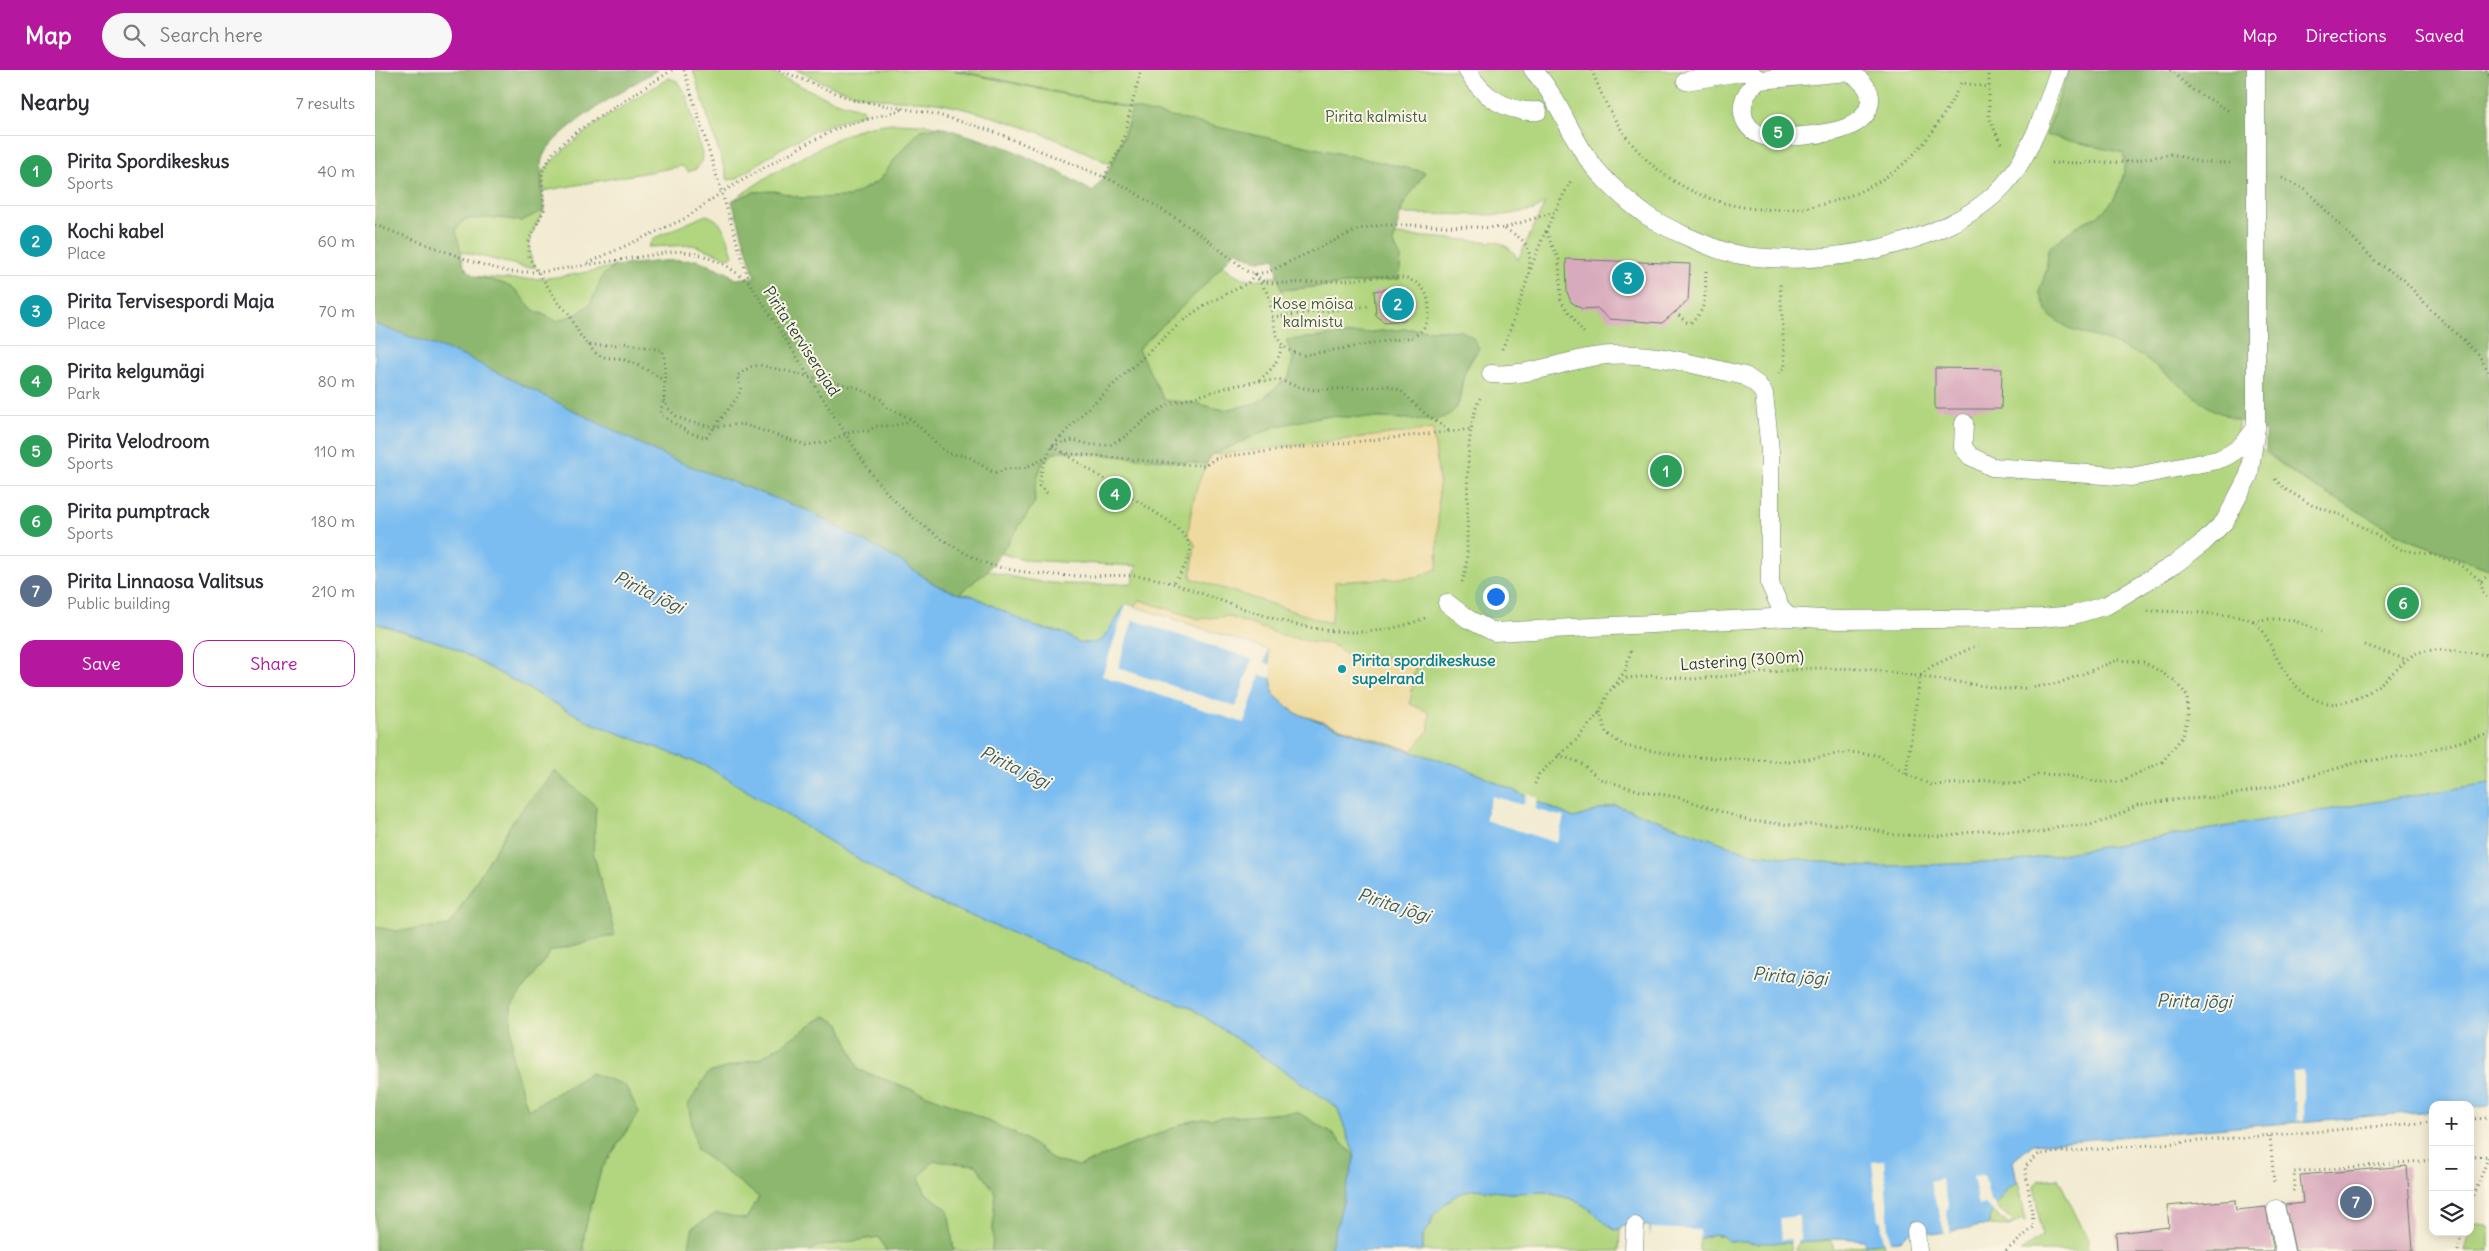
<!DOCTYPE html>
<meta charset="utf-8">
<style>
:root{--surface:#fff;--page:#f7f7f7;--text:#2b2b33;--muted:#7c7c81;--line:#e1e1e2;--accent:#b5179e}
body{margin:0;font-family:Delius,sans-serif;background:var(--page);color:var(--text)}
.controls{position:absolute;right:15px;bottom:15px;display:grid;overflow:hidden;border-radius:10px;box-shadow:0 2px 12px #0003}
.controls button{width:45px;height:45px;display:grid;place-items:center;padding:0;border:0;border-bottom:1px solid var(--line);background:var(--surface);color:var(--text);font:25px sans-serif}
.you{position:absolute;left:1120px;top:526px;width:18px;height:18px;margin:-12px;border:4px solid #fff;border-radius:50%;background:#1a73e8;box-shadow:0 0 0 8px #1a73e833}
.badge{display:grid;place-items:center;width:32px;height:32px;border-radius:50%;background:var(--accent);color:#fff;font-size:16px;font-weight:700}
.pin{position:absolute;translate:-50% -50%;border:2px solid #fff;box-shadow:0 1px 5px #0006}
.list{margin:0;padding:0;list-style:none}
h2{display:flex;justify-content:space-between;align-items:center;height:65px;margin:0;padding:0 20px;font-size:21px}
h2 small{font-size:16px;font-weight:400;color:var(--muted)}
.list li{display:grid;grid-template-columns:32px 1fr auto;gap:15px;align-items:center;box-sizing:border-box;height:70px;padding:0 20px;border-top:1px solid var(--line)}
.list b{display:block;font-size:19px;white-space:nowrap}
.list p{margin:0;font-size:16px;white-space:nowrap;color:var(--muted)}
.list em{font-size:16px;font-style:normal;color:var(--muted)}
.actions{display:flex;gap:10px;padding:15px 20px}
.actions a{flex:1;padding:11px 0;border:1px solid var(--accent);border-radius:15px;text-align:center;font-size:18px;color:var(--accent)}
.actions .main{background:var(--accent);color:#fff}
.icon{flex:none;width:28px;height:28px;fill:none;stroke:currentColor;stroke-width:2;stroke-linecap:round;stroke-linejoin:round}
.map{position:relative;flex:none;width:2114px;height:1181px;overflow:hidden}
header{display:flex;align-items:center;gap:30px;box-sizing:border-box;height:70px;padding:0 25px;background:var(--accent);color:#fff}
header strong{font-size:24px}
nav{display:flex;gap:28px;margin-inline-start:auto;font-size:18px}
.search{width:350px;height:45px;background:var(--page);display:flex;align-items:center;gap:12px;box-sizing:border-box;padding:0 18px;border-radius:28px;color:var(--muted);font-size:19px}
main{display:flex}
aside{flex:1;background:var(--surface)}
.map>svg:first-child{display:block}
.green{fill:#b2d67f;stroke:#688a5a}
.forest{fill:#8db76e;stroke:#567a51}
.sand{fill:#eeda9e;stroke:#868c69}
.water{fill:#7bbdf1;stroke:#4d7d92}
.pier{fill:#f2ebd1;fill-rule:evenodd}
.building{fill:#d9aabd}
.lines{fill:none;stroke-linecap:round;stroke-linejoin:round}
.service-casing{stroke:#697a6b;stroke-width:19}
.path{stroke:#697a6b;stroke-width:3;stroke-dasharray:1 4;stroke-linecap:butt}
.service{stroke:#fff;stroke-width:18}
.culture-dot{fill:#0f9aa8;stroke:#fcf5e5;stroke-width:2}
.labels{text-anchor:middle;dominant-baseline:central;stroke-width:4;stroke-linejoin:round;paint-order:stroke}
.park-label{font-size:16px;fill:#3c5c43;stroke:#fcf5e5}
.street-label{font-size:16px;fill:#1f3d34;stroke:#fcf5e5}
.culture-label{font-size:16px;font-weight:bold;fill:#0d838f;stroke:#fcf5e5;text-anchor:start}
.water-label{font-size:18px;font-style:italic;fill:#365d63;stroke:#fcf5e5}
</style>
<header>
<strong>Map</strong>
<div class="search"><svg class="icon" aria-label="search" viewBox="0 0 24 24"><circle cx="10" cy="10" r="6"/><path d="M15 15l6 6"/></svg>Search here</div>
<nav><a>Map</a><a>Directions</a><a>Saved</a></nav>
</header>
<main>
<aside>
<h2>Nearby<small>7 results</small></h2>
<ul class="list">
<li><span class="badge" style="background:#2e9e5b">1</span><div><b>Pirita Spordikeskus</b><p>Sports</p></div><em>40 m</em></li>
<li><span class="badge" style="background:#0f9aa8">2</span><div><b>Kochi kabel</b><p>Place</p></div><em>60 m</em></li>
<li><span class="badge" style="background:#0f9aa8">3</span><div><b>Pirita Tervisespordi Maja</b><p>Place</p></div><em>70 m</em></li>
<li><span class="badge" style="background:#2e9e5b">4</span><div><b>Pirita kelgumägi</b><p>Park</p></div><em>80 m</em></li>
<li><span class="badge" style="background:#2e9e5b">5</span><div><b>Pirita Velodroom</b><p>Sports</p></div><em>110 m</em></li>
<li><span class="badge" style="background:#2e9e5b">6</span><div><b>Pirita pumptrack</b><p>Sports</p></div><em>180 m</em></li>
<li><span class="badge" style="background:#5c6f8a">7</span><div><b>Pirita Linnaosa Valitsus</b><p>Public building</p></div><em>210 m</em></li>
</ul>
<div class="actions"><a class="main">Save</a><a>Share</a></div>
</aside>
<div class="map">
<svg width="2114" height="1181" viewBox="0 0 2114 1181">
<rect width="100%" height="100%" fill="#fcf5e5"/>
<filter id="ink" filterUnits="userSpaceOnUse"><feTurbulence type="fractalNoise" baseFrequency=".02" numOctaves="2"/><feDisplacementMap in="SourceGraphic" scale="10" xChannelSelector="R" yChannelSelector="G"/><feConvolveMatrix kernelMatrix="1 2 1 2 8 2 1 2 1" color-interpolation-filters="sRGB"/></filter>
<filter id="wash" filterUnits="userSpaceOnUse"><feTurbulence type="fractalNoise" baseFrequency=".0096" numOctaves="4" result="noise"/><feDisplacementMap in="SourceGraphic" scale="20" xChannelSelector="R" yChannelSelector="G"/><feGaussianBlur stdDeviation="1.12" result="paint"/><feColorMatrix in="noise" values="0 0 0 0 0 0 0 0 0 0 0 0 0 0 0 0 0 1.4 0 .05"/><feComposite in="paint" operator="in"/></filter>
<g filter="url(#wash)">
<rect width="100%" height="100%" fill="#f2ebd1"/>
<g class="green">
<polygon points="318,0 391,0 454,29 488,39 490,43 443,59 405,79 361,109 353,110"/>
<path d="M421,0h1273l-22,65 76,18c5,19 -5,47 -21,59 -5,5 -14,8 -20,11 -12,7 -23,17 -34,26l-1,19 -8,25 73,49 32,15 86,62h8v13l63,47 109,61 79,29v214l-477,79 -145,5 -117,-14 -135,-48 -41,13 -114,-52 -75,-22 -90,-31 -171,-105 -22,32 -10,4 -14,-2 -14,-9 -28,-6 -65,-32 -12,-1 29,-24c54,17 89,15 144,13l5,-17 -113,-6 -25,-7 36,-51c-2,-20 4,-45 25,-51l146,13 6,-9 62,-28 49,-11 78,3 58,-15 5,-31 15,-25 -17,-17 -57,-2 -118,11 6,19 -4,18 -32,26 -33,7 -25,-6 -35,-4 -26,-51 85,-84c18,17 33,17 56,10l2,15 118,-11 2,-20 -8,-17 2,-7 102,7c10,4 17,9 21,18l27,-57 -11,7 -29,5 -104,-1 1,-7 23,-35 -292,-63 -21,56c-51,-26 -108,-48 -165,-60 -25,-6 -51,-3 -76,-8 -27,-4 -51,-16 -75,-27z"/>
<path d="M294,8l8,3 10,16 15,57 -1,9 -5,6 -8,3 -6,-6 -139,25 -1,-19c34,-39 83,-67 127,-94z"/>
<polygon points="517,53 548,54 566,57 546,60 522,86 505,110 474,127 426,128 400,121 379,122 357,131 395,105 463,68 490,57"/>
<path d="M169,140c-10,19 -22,37 -8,57h-12l-64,-16 -4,-21 9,-11 35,-1 21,3z"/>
<path d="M331,145c19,5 21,24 27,40l-3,3 -37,-13 -45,2 6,-9z"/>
<path d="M240,196l-12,9 -12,28 -12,10 -22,8 -24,-11 -17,-20 -14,-7 -28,-7c53,7 90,2 141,-10z"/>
<polygon points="0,553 73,575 214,652 333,697 534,820 816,938 962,1037 980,1086 954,1060 818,1050 704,1096 682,1092 651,1069 579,1035 484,1000 465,954 450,946 386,988 333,1003 322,1080 384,1127 371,1149 318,1157 313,1181 208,1181 209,1163 226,1100 264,1042 216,1003 153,1040 137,989 136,936 176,881 240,865 218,782 221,736 139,749 75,855 21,861 0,857"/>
<polygon points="559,1091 601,1095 620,1122 617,1181 579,1181 573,1140 550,1122 543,1107"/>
<polygon points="1683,1108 1713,1170 1712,1177 1716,1181 1646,1181 1667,1166 1659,1115 1664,1110"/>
<polygon points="1643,1111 1651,1151 1650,1152 1648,1149 1634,1156 1613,1155 1618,1141 1634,1155 1638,1151 1621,1136 1631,1119"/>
<polygon points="1099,1119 1135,1123 1169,1122 1197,1129 1213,1138 1239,1160 1245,1159 1244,1181 1048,1181 1048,1164 1055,1157 1058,1146 1071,1133 1083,1124"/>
<polygon points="2097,1152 2114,1157 2114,1181 2089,1181"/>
<polygon points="1338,1164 1368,1172 1416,1172 1416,1181 1324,1181 1324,1169"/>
<polygon points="504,1167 511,1181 435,1181 440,1177"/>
<polygon points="1456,1170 1459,1180 1508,1172 1509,1178 1507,1181 1421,1181 1422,1173"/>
</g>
<g class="forest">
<path d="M0,0h282c-25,15 -110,63 -115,90 -3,16 1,34 2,50l-23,11 -21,-3 -35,1 -9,11 8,36 10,10 28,7 14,7 17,20 24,11 22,-8 12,-10 12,-28 12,-9 48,-5 35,-1 28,12 10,7 19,-2 -23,-76 22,-9 21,-1 26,7 48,-1 31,-17 17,-24 24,-26 20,-3 67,21 51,24 34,20c22,-28 30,-50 39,-83l-180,-39h4l469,102 -23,35 -9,35 8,17 -2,20 -118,11 -6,-32c-17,4 -25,2 -39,-8l-33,37 -65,62 26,51 35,4 25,6 33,-7 32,-26 4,-18 -7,-19 119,-11 57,2 10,6 7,11c-5,7 -11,15 -14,24 -9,22 2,40 -30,48l-112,-4 -49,11 -62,28 -6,9 -146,-13 -7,2 -11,10 -8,28 1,11 -18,28 -29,40 -29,24 -25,-10 -34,-23 -91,-50 -138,-52 -205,-102 -91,-33z"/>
<path d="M1694,0h420v499l-79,-29 -109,-61 -35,-28v-19l-55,-23 -67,-52 -32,-15 -41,-12 -22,-15 -10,-22 8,-25 1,-19c11,-9 22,-19 34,-26 6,-3 15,-6 20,-11 16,-12 26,-40 21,-59l-77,-18z"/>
<polygon points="180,701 221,736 218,782 240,865 176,881 136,936 137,989 153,1040 216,1003 250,1015 264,1042 226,1100 209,1163 208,1181 0,1181 0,857 21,861 75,855 139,749"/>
<polygon points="450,946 465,954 484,1000 579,1035 651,1069 682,1092 704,1096 818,1050 922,1042 954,1061 980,1086 955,1181 617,1181 620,1122 601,1095 559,1091 544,1107 550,1122 573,1140 579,1181 511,1181 504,1167 440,1177 435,1181 313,1181 318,1157 342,1143 371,1149 384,1127 322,1080 313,1035 333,1003 386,988"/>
</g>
<g class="sand">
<path d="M1058,359l6,52 -2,88 -20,8 -82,5v20l-5,21 -139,-45 4,-34 -7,-10c3,-27 9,-57 24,-79z"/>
<polygon points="765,530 824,549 852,546 904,564 935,572 955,574 964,578 974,587 1041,588 1035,634 1054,642 1054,660 1037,681 920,643 898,624 893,580 758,537"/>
</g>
<path class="water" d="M0,254l91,33 205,102 138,52 91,50 34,23 25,10 12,1 65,32 28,6 14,9 14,1 10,-3 24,-36 142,46 5,44 22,19 90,31 75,22 114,52 41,-13 135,48 117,14 145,-5 477,-79v323l-19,2v-3h-37v6l-400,33 -20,17 4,20c-14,10 -25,27 -29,44l-55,9 -12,-4 -10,2 -11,8 -35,5 -1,-5 -26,-2 -41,5h-40l-29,-2 -7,-6 -8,-1 -14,5 -49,-3v-10h-29l-1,3 -6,1 -26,-22 -16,-9 -28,-7 -34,1 -36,-4 -16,5 -12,9 -13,13 -3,11 -7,7v17h-93l25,-95 -18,-49 -146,-99 -282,-118 -201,-123 -119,-45 -141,-77 -73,-22z"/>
<g class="pier">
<path d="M751,534l142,46 -4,12 7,3 1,13 -12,-3 -16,48 -142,-47zM758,550l119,39 -16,48 -118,-39z"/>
<polygon points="1152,723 1163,728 1160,739 1189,747 1182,773 1110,750 1117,726 1148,735"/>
<polygon points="1929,1001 1929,1050 1922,1051 1921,1032 1918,1032 1917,1002"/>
<polygon points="1509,1090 1515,1174 1509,1175 1506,1151 1503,1150 1497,1091"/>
<polygon points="1609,1105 1615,1130 1623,1138 1620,1143 1610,1134 1604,1136 1598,1107"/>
<polygon points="1567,1109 1574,1138 1571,1139 1576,1163 1570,1164 1555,1112"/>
<polygon points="1424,1146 1425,1169 1422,1170 1422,1175 1416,1175 1416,1169 1407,1170 1405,1148"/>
<polygon points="1276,1158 1325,1160 1324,1172 1275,1168"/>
</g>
<g id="blocks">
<g class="building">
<polygon points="1191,189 1315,194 1313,231 1287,253 1234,249 1222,238 1207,239 1196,232 1192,222"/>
<polygon points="1025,217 1042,231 1029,250 1009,252 1001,245 999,221"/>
<polygon points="1560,298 1627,299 1626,339 1560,339"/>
<polygon points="2032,1096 2038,1181 1920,1181 1910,1135 1928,1133 1925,1105"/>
<polygon points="1860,1130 1861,1140 1891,1137 1899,1181 1742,1181 1741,1163 1794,1157 1792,1136"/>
</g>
</g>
</g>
<g filter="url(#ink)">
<use href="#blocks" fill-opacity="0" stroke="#697a6b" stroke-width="1"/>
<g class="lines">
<g class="service-casing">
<g id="service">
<path d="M1092,0c15,27 41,43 71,41"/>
<path d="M1158,0c23,25 33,55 51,83 12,20 39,45 58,59 16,13 72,38 93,42 79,15 212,-6 269,-69 27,-30 42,-77 55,-115"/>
<path d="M1311,11l54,-9h8l12,8 87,-8c10,4 22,14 23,25 2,41 -70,38 -98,41 -34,-4 -39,-40 -12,-58"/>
<path d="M1116,304c35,3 67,-11 101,-17 52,-9 102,8 153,19l13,9 6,9 6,57v133l11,25 8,8"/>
<path d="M1589,353l-1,24 7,9 22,11 139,10 86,-17c18,-6 27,-16 38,-31"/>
<polyline points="1072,533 1093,549 1119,562 1414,547 1463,550 1666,548 1698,545 1732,535 1800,494 1829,472 1850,451 1874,405 1881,358 1881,0"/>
<polyline points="1901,1139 1910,1181"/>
<polyline points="1541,1161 1543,1181"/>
<polyline points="1259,1181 1260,1156"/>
</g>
</g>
<g class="path">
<path d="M297,0l-95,61 -23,20 -12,21 2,38 -15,30v18l30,46 9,8 12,23 8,10h27l8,-2 39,7c4,7 3,39 2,49 -1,6 -4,9 -3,16l27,17 18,6 31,-40 4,-9 -4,-13 13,-9 10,-2 98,23 24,12 5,7 24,12 36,34 22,4 22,14 7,2 7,-4 19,-1 22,-10"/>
<polyline points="309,0 374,211"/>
<polyline points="404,0 478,30 560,44 617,61 729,107 751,117 822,162 872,201 880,204 893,202 984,159 1007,155 1036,155 1129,158 1179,142"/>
<path d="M1217,0c15,43 40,84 79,109 69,46 166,39 230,-13 27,-23 44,-51 60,-83l29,4"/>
<polyline points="1614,0 1614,48 1626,74"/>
<polyline points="1795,0 1818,20 1856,42"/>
<polyline points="2111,0 2114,6"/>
<polyline points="1676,93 1750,92 1797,84 1825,92 1855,93"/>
<polyline points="729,107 746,77 766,0"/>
<polyline points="1907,108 1930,119 2002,193 2028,209 2055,239 2103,284 2114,302"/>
<path d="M0,155l101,38 34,9h31l137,-21 24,4 25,11 22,16c29,45 58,91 87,137 18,27 35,58 58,81 22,23 70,57 100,66 31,8 67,10 99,10 31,-1 51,-2 82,8 82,28 166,71 252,33"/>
<path d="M1130,159c21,11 27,17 24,42"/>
<polyline points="1171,162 1184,190 1186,231 1209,263"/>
<polyline points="213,193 311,148 347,122 429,75 466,57 529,39"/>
<path d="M880,204l9,8 11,1c24,0 48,-1 73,-3 28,-2 83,-16 81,33 -1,11 -6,18 -16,24l-109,18c-34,-6 -28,-30 -35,-57 -2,-8 -10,-16 -14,-24z"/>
<path d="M1300,242l11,10 4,1c18,-11 15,-33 16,-52"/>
<polyline points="897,247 995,236"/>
<path d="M214,275c8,12 14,13 27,13 9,0 41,16 47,23"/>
<path d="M1127,279c11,-24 18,-48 26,-72 11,-34 27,-67 44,-98"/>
<polyline points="1404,303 1410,297 1405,214"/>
<path d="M884,310c13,-10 19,-18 23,-34"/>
<polyline points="289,330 292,337 302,347 315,352 339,357 367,354 431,375 453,372 478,361 493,361 501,356 517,356 530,353 535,349"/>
<polyline points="677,376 698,370 717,375 735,375 749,367 776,345 795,334 858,316 884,311 905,310 923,317 941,320 1013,316 1025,320 1048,342 1074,361"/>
<path d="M678,376l117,76c29,25 24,31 3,62"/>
<polyline points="688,383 830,396 839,389 851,386 1098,359"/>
<polyline points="1900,409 1910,419 1937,435 1968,446 2027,480 2059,485 2085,494 2106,511 2108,523 2114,530"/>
<polyline points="672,423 664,416 667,398 677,376 709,342 805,253 828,236 873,213 880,204"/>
<polyline points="2106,511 2114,505"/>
<path d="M1087,512c6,-14 5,-31 5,-46 2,-41 -4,-101 13,-138"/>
<path d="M1773,541c19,0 91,2 105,10 9,6 13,16 18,25 11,24 27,52 56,57 29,4 53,-18 72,-36 5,-5 11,-11 18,-14 22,-7 50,0 72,2"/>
<path d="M1878,551c31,-4 40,-3 68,11"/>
<polyline points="1990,575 2032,590"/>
<polygon points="1743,590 1769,592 1802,612 1812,626 1813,646 1808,666 1787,692 1744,712 1724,712 1690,705 1663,704 1643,714 1614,710 1595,713 1556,715 1531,704 1502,685 1474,682 1415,692 1307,686 1250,676 1231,663 1225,642 1234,621 1252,608 1277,606 1318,609 1439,598 1493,599 1630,619 1655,618 1684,613"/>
<polyline points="1238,617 1250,601 1256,580"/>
<polyline points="1183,685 1206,693 1225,709 1265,721 1302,727 1375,751 1419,755 1473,754 1520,765 1567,766 1610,760 1666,763 1684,756 1711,756 1733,750 1763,735 1795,730 1845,727 1901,716 1984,692 2036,685 2114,664"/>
<polyline points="1531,704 1545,606 1557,596 1603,575"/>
<polyline points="1160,714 1164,704 1201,670 1225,642"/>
<polyline points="2095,1049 2114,1048"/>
<polyline points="1895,1066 1899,1113"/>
<polyline points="2095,1087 2114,1086"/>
<polyline points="1918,1121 1920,1118 1919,1102 2058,1090"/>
<polyline points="2095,1135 2114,1086"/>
<polyline points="1631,1181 1659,1157 1650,1097 1664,1084 2058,1052"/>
<polyline points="2083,1181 2087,1162"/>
</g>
<use href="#service" class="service"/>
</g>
</g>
<circle class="culture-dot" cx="967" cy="599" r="5"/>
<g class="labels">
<g class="park-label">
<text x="1001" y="46">Pirita kalmistu</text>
<text x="938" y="233">Kose mõisa<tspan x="938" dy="18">kalmistu</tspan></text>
</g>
<g class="street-label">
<text transform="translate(427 271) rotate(57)">Pirita terviserajad</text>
<text transform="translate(1367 590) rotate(-4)">Lastering (300m)</text>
</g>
<g class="culture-label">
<text x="977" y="590">Pirita spordikeskuse<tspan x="977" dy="18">supelrand</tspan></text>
</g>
<g class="water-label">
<text transform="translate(274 522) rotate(26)">Pirita jõgi</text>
<text transform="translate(640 697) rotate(26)">Pirita jõgi</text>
<text transform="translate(1019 835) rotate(18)">Pirita jõgi</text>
<text transform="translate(1415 906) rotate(4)">Pirita jõgi</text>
<text transform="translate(1819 931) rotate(1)">Pirita jõgi</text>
</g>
</g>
</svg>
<div class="controls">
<button>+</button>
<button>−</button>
<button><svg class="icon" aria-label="layers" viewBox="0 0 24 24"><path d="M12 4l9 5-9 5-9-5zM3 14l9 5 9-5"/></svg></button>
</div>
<div class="you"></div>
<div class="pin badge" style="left:1291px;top:401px;background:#2e9e5b">1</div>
<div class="pin badge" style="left:1023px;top:234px;background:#0f9aa8">2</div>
<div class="pin badge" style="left:1253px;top:208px;background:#0f9aa8">3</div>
<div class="pin badge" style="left:740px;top:424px;background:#2e9e5b">4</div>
<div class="pin badge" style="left:1403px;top:62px;background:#2e9e5b">5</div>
<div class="pin badge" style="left:2028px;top:533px;background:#2e9e5b">6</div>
<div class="pin badge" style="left:1981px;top:1132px;background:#5c6f8a">7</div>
</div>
</main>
